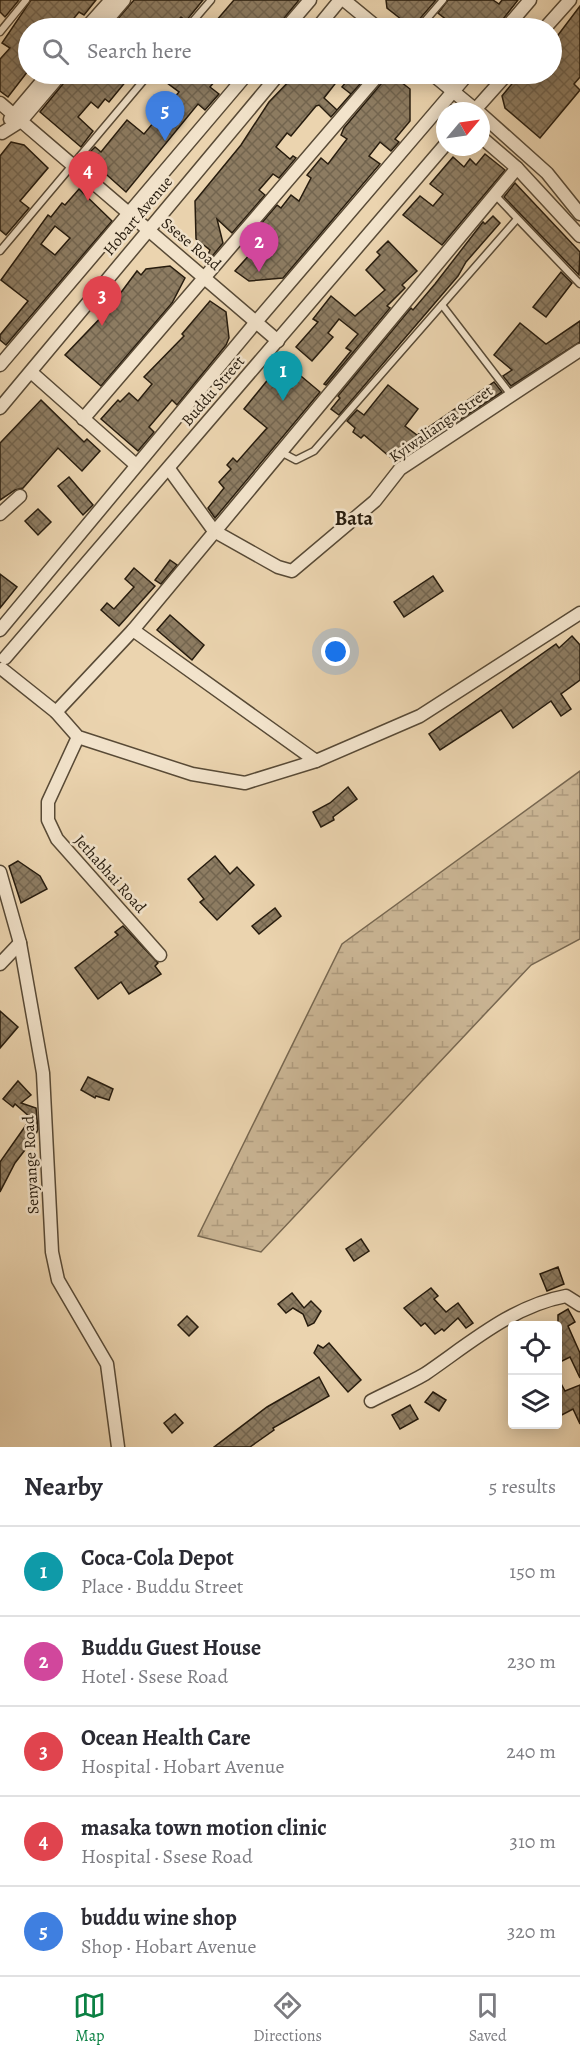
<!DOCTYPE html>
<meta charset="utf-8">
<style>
:root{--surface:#fff;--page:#f7f7f7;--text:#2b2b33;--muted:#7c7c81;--line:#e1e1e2;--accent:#0b8043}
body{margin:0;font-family:Alegreya,serif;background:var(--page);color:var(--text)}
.controls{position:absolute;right:18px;bottom:18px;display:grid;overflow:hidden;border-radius:6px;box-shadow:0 3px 15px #0003}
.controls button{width:54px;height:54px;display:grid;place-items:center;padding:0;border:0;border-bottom:2px solid var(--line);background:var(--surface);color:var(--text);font:30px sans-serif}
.compass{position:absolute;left:436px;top:102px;width:54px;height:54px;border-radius:50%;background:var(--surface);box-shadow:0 3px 15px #0003;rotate:61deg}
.you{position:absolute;left:336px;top:652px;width:21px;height:21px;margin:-15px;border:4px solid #fff;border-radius:50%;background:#1a73e8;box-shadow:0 0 0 9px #1a73e833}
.badge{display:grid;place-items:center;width:39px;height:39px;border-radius:50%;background:var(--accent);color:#fff;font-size:20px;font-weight:700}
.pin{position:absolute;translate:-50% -50px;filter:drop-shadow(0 2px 3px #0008)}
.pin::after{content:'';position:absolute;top:32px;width:21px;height:18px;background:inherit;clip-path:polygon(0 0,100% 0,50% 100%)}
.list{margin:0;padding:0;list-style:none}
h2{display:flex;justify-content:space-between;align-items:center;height:78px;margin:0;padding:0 24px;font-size:26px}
h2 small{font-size:20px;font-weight:400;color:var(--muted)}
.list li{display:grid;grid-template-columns:39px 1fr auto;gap:18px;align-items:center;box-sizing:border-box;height:90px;padding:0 24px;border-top:2px solid var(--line)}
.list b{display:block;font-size:22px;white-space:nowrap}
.list p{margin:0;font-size:20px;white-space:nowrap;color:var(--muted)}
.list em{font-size:20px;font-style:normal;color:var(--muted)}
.icon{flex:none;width:33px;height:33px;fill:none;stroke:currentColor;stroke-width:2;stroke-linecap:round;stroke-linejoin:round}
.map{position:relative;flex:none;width:580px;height:1447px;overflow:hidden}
.search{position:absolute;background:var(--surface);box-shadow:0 3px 15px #0003;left:18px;right:18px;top:18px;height:66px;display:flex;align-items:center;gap:15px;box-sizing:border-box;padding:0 21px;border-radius:33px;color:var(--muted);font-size:22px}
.sheet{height:528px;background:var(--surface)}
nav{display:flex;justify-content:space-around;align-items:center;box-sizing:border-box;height:84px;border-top:2px solid var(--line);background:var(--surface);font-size:16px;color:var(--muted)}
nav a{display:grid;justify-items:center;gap:3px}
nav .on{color:var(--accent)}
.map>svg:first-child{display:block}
.wetland{fill:url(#wetland-marsh);stroke:#786851;stroke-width:1.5}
.building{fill:url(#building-cross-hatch);stroke:#271c0e;stroke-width:1.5;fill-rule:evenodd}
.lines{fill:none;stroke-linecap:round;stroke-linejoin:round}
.lane-casing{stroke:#584a36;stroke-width:9}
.street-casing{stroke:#584a36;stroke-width:15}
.lane{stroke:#f2e3cb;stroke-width:6}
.street{stroke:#f2e3cb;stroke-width:12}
.labels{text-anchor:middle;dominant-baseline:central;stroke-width:5;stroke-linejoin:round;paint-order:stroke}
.street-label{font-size:16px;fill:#271c0e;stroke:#f2e3cb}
.quarter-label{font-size:20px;font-weight:bold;fill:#271c0e;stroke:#f2e3cb}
</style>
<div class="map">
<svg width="580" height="1447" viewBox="0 0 580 1447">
<defs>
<pattern id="wetland-marsh" width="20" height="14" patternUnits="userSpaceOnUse" patternTransform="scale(1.5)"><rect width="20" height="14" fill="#cab594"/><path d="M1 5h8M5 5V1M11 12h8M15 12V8" fill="none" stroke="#ae9b7e"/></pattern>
<pattern id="building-cross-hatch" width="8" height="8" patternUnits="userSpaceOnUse" patternTransform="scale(1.5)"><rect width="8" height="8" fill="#8d7c62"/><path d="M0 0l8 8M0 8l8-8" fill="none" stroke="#73654f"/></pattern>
</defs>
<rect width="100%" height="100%" fill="#ebd4af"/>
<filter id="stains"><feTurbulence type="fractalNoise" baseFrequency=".00333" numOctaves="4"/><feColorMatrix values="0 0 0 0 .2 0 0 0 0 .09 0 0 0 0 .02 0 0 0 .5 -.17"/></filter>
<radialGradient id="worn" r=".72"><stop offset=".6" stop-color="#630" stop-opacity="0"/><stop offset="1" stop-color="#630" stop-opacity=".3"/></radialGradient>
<polygon class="wetland" points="580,771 580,939 531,965 261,1252 198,1236 342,944"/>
<g class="building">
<polygon points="0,0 19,0 5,17 0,12"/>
<polygon points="31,0 96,0 84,15 79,12 66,28 28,28 28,71 8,97 0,91 0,59 10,48 2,43"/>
<polygon points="134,0 203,0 186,21 181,17 171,28 110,28"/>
<polygon points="234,0 299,0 276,28 210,28"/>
<polygon points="386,0 436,0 417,22 406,23 387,8"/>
<polygon points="448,0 493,0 499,4 502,0 518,0 496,28 457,28 438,13"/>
<polygon points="580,6 580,77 574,84 580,90 540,138 505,108 502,96 520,74 552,74 552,43"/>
<polygon points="69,74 132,74 109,102 105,99 98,108 91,102 78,117 93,131 81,147 40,112 67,79"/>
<polygon points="155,74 221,74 210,87 219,94 205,110 198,104 126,192 89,159 91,157 88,154 95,147 101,152 127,120 144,134 179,92"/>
<polygon points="296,74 322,74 335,84 324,98 337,110 351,94 342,87 353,74 369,74 331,117 319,105 316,106 291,136 287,133 276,147 290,159 293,156 296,158 279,178 273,174 259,190 265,195 232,233 217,219 223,243 210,259 207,257 210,250 196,239 195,201 241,145 269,102"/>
<polygon points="386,78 397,79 410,89 410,121 395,139 399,142 391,151 380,142 369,156 380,164 283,278 249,281 235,271 252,252 244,244 277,205 281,208 291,195 299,201 311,178 307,175 321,158 328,164 347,139 341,135 344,128"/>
<polygon points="11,142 24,145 48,168 20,201 29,208 6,235 0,230 0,156"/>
<polygon points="485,154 505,170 442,245 403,215 420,196 433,206 443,194 430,184 453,157 464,167 470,159 476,165"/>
<polygon points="515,183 580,252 579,275 504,197"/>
<path d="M79,189l33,32 -106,124 -6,-5v-5l28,-34 -27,-21 47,-65 3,2 11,-14 3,2zM55,226l15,12 -15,17 -14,-11z"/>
<polygon points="493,216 500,223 466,262 458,276 339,415 331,409 340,398 338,396 411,308 413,310 435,284 483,222 485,224"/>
<polygon points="388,241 417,271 402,285 405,288 387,306 390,308 326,385 324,384 351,351 346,348 358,334 339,319 328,333 333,337 312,361 296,347 318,322 313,319 331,296 355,316 385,290 366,270 380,255 377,252"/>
<polygon points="170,266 185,278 172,303 101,386 65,355 108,310 137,271 141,275 146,269"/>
<polygon points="561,272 572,283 546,317 533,307"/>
<polygon points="210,301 226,312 229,338 226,345 177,405 172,400 149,427 154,432 138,451 101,419 118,400 120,402 129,393 138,401 152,384 144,377 184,336 182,334"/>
<polygon points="580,321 580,342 511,386 503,376 512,370 494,355 520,323 546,344"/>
<polygon points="283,361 320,392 215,518 208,508 224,488 219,482 231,469 227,465 233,458 237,462 267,428 244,409"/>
<polygon points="494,382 502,392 396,462 364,435 361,438 353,432 355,428 347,421 357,410 364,415 388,385 418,409 405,426 417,435"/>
<polygon points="41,400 84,442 87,439 100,451 82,471 58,448 23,488 15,490 0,500 0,443"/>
<polygon points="69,477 93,505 83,515 58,486"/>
<polygon points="38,509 51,522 38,535 25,521"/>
<polygon points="170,560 177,565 161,584 155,580"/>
<polygon points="134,568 155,586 119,626 101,610 107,603 114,609 134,587 125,579"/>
<polygon points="0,574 17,587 0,608"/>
<polygon points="433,576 443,591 404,617 394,602"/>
<polygon points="170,615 204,645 192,660 157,630"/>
<polygon points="572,636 580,645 580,680 561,694 571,709 561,716 551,701 513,728 501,710 440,750 429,734 556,644 559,648"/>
<polygon points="348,787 357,799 333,817 334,820 321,827 313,812 330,803"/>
<polygon points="215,856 230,874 237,867 254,885 217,920 200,902 204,899 188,879"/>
<polygon points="18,861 40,876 47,889 21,903 9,866"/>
<polygon points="275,908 281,916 259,934 252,926"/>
<polygon points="123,926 158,963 155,966 161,974 129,994 121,982 98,999 75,968 118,935 115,932"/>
<polygon points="0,1011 18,1027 0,1048"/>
<polygon points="88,1077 113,1089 109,1100 96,1096 95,1098 81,1090"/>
<polygon points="18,1081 31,1095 21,1103 36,1108 38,1129 35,1137 15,1163 0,1192 0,1162 31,1118 15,1104 13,1107 3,1099"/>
<polygon points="361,1239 369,1251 354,1261 346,1249"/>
<polygon points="558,1267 564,1284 547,1291 540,1274"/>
<polygon points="431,1288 438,1296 434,1299 446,1312 458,1303 473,1323 466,1328 458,1318 444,1331 442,1329 435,1334 425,1323 421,1326 404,1308"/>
<polygon points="292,1293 304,1308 311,1301 321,1311 314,1323 308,1326 303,1314 293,1308 286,1313 278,1304"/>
<polygon points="568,1309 575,1322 568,1326 580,1353 580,1378 570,1357 558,1363 558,1315"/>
<polygon points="187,1316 198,1327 189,1336 178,1325"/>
<polygon points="329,1343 361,1380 348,1392 314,1353 318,1345 323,1348"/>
<polygon points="319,1377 329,1396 273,1428 274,1430 250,1447 214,1447 267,1407"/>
<polygon points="558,1378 565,1391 580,1385 580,1424 573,1409 558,1417"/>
<polygon points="433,1392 446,1400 439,1411 425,1402"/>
<polygon points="410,1405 418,1419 400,1429 392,1415"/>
<polygon points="175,1414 183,1423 172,1433 164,1423"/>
</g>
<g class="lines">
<g class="lane-casing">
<g id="lane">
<polyline points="187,28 211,0"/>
<polyline points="419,28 443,0"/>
<polyline points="0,32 26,0"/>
<polyline points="495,195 580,284"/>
<polyline points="0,251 149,74"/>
<polyline points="442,305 511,395"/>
<polyline points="279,451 296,460 314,451 517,219"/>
</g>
</g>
<g class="street-casing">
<g id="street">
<polyline points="344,0 378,28"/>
<polyline points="86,28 111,0"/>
<polyline points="100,28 124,0"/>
<polyline points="286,28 310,0"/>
<polyline points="317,28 340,0"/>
<polyline points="506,28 530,0"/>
<polyline points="545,28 570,0"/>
<polyline points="432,74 477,111"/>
<polyline points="0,103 278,341"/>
<polyline points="474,111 507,74"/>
<polyline points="481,114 547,173 580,214"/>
<polyline points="10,119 48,74"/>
<polyline points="2,133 21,121 61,74"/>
<polyline points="481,137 517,168 580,236"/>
<polyline points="0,365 247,74"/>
<polyline points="31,372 136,465"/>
<polyline points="0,408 279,74"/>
<polyline points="83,419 379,74"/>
<polyline points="169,469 214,531 278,567 292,571 375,501 400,469 580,350"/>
<polyline points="0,514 20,496"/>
<polyline points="0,630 256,322 468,74"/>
<polyline points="133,630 316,761"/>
<polyline points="5,658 445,145"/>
<polyline points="2,669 56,712 78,737 192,774 245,783 316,761 420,716 580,613"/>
<polyline points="56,712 133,630 517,168"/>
<polyline points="78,737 48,802 48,820 57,839 160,955"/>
<polyline points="0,872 20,943 43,1073 52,1252 58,1280 107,1364 118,1447"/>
<polyline points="0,964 20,943"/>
<path d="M371,1401c17,-9 37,-17 54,-27 44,-30 87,-68 141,-78l14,9"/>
</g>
</g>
<use href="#lane" class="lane"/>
<use href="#street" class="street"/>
</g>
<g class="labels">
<g class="street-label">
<text transform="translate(138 216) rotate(-50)">Hobart Avenue</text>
<text transform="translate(191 244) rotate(40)">Ssese Road</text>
<text transform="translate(213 391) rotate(-49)">Buddu Street</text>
<text transform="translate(441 424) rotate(-35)">Kyiwalianga Street</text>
<text transform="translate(110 874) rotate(48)">Jethabhai Road</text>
<text transform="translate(31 1165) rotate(-93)">Senyange Road</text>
</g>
<g class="quarter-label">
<text x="354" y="518">Bata</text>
</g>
</g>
<rect width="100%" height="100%" filter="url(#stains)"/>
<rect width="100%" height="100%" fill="url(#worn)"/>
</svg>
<div class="controls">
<button><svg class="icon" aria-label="locate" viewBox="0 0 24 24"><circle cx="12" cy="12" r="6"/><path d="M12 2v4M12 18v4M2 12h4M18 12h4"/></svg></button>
<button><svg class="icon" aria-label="layers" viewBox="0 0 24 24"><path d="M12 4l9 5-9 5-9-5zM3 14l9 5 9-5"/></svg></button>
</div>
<svg class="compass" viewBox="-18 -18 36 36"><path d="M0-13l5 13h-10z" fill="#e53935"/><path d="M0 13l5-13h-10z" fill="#7c7c81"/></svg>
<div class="you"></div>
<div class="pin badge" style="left:283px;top:401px;background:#0f9aa8">1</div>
<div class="pin badge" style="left:259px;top:272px;background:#d1479c">2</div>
<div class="pin badge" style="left:102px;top:326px;background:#e0444e">3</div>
<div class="pin badge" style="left:88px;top:201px;background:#e0444e">4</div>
<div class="pin badge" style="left:165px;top:141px;background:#3f7fe0">5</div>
<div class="search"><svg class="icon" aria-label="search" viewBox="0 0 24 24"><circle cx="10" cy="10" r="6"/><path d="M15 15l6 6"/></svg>Search here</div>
</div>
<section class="sheet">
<h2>Nearby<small>5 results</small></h2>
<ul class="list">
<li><span class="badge" style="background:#0f9aa8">1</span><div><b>Coca-Cola Depot</b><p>Place · Buddu Street</p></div><em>150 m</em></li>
<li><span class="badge" style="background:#d1479c">2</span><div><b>Buddu Guest House</b><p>Hotel · Ssese Road</p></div><em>230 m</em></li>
<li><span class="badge" style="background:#e0444e">3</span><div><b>Ocean Health Care</b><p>Hospital · Hobart Avenue</p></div><em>240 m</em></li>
<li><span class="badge" style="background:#e0444e">4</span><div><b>masaka town motion clinic</b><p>Hospital · Ssese Road</p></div><em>310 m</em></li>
<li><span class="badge" style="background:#3f7fe0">5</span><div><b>buddu wine shop</b><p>Shop · Hobart Avenue</p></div><em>320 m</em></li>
</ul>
</section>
<nav>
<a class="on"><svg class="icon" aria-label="map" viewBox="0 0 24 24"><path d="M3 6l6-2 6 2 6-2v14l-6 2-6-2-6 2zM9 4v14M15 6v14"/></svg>Map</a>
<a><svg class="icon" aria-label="directions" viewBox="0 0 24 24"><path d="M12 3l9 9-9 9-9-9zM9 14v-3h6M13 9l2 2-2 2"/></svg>Directions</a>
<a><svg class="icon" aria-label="saved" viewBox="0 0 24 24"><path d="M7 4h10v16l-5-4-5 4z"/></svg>Saved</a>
</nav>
